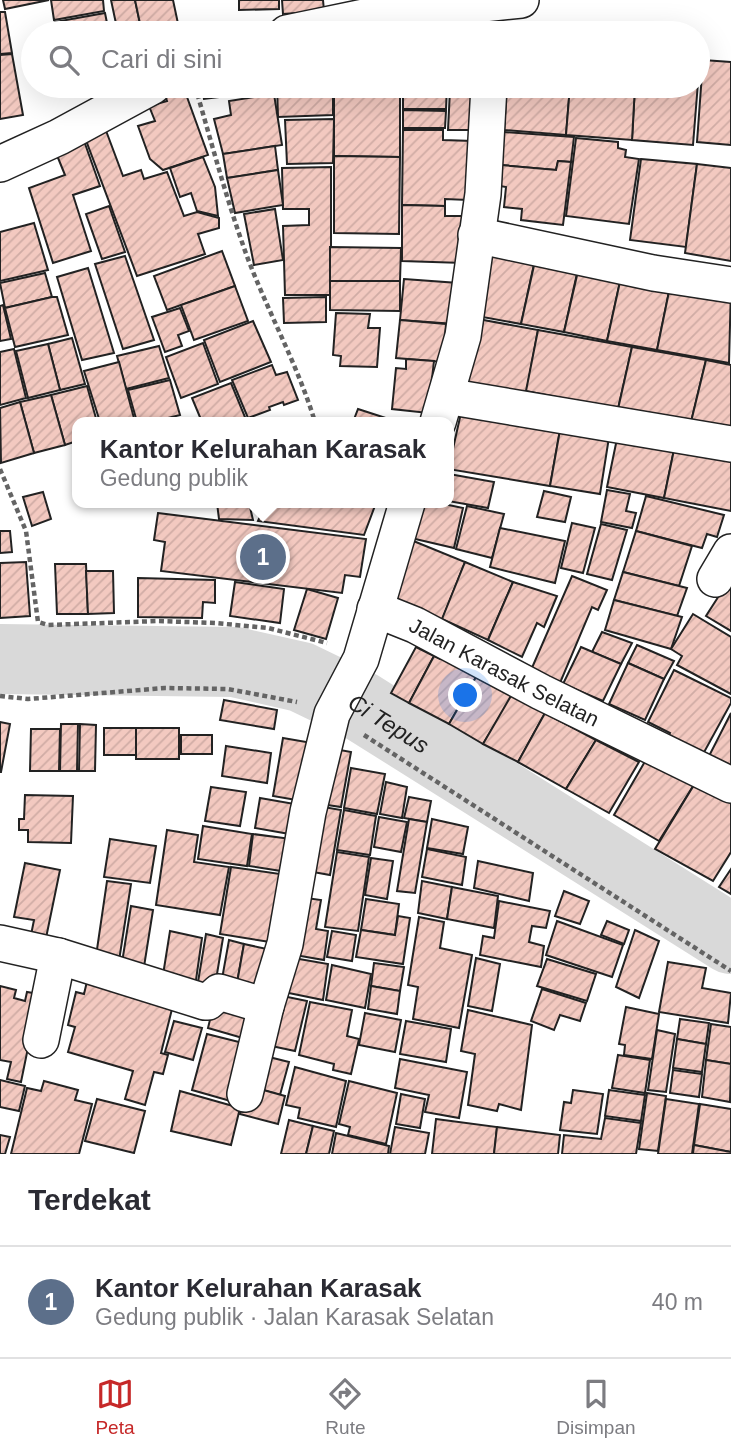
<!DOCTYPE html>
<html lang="id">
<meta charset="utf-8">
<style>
:root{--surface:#fff;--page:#f2f2f3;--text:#2b2b33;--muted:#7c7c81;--line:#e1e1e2;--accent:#c62828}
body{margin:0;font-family:Arial,sans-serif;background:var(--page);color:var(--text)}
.you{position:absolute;left:466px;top:696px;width:24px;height:24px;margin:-18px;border:5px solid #fff;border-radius:50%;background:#1a73e8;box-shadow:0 0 0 10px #1a73e833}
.badge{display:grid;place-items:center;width:46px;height:46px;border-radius:50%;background:var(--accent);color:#fff;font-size:23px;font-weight:700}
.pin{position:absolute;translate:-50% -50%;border:4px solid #fff;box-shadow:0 2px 7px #0006}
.popup{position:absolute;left:72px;top:417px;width:382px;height:91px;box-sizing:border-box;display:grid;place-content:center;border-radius:14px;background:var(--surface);filter:drop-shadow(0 2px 5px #0005);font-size:23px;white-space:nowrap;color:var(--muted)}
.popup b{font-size:26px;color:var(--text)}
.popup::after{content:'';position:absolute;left:50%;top:100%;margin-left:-14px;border:14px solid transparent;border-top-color:var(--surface)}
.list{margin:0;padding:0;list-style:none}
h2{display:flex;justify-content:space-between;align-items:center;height:91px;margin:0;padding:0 28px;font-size:30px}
h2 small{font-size:23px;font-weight:400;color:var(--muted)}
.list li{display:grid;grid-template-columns:46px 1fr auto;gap:21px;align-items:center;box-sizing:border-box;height:112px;padding:0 28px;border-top:2px solid var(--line)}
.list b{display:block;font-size:26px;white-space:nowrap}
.list p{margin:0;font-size:23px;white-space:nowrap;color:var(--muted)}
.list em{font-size:23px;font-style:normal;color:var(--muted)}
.icon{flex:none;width:38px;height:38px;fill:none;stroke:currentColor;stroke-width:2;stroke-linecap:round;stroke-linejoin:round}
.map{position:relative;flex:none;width:731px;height:1154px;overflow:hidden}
.search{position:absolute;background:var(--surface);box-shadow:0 7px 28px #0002;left:21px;right:21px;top:21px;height:77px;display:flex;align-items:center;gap:18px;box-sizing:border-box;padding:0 24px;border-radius:38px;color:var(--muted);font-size:26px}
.sheet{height:203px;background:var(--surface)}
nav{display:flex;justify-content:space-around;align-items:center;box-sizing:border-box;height:98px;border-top:2px solid var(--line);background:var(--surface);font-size:19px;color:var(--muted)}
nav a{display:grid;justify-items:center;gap:4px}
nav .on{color:var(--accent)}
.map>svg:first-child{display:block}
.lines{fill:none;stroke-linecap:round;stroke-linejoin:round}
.stream{stroke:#d9d9d9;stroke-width:12}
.river{stroke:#d9d9d9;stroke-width:70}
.building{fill:url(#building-hatch);stroke:#222;stroke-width:2}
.minor-casing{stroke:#222;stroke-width:38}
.path{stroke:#646464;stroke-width:4.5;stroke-dasharray:5 3.5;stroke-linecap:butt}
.minor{stroke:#fff;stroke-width:35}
.labels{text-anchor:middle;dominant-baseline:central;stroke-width:5;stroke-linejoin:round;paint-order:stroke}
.street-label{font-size:21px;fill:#222;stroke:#fff}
.water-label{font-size:23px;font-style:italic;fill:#222;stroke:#fff}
</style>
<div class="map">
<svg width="731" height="1154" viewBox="0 0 731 1154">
<defs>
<pattern id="building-hatch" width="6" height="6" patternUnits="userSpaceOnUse" patternTransform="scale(1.75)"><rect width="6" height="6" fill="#f3c9c0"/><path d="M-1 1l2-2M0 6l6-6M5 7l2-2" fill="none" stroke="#d0aca5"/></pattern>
</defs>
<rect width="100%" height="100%" fill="#fff"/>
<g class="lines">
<polyline class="stream" points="250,33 286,23"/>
<path class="river" id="s1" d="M0,659l235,3 66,15 58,28 372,234"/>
</g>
<g class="building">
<polygon points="3,0 49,0 5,9"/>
<polygon points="51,0 103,0 104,11 54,20"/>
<polygon points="111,0 135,0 142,33 118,33"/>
<polygon points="135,0 173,0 180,33 142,33"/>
<polygon points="239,0 279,0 279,9 239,10"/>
<polygon points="282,0 323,0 324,11 283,14"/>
<polygon points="0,12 5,12 12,53 0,54"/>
<polygon points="105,13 109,33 57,33 55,22"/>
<polygon points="468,19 485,19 484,33 444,33 444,30 468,30"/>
<polygon points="511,22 537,22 537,33 510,33"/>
<polygon points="698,44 701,45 693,145 632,140 635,86 698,86"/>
<polygon points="12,54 23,115 0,119 0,55"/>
<polygon points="703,60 731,62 731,145 697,142"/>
<polygon points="65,86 89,86 90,90 67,95"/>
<polygon points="183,86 208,155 163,170 150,159 138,126 155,121 149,106 167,101 164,92"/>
<polygon points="202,86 274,86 275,90 204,99"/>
<polygon points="277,86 333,86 333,115 278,117"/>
<polygon points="334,86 400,86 400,157 334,156"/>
<polygon points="403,86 447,86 446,109 403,109"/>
<polygon points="507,86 570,86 566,135 504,130"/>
<polygon points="570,86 635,86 632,140 566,135"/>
<polygon points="450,90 481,92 479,130 448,130"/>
<polygon points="274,94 282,145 223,154 214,119 231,115 229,101"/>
<polygon points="403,110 446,111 445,128 403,128"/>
<polygon points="334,119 333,163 287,164 285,120"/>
<polygon points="105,128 123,176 141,170 144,179 167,172 184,216 197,212 219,218 219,228 198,234 205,254 137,276 84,135"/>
<polygon points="403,130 443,130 443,140 473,141 468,200 445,199 445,206 402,205"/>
<polygon points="504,132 574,137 571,162 558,161 556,170 501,165"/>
<polygon points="83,138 100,186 73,195 91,251 53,263 29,188 65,175 54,148"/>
<polygon points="576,138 618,142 618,148 626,150 625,157 639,159 629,224 566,216"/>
<polygon points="275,146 278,170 227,178 223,154"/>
<polygon points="334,156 400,157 399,234 334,233"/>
<polygon points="203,157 215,187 218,216 197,211 191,193 180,197 170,168"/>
<polygon points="641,159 697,164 686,247 630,240"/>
<polygon points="558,161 571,162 563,225 521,220 522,209 504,207 506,187 500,186 501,165 556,170"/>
<polygon points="697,164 731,168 731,261 685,253"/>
<polygon points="331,167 331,295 285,295 283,226 309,225 309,209 283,209 282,168"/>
<polygon points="278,170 283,205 235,213 227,178"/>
<polygon points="402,205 445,206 445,216 467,216 463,263 402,261"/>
<polygon points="109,206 125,252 102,259 86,214"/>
<polygon points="275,209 283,260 254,265 244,214"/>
<polygon points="34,223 48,270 0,281 0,232"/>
<polygon points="330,247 401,248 400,281 330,281"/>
<polygon points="492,247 536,255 521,324 477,316"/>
<polygon points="222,251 235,286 167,310 154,276"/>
<polygon points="537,252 580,260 564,332 521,324"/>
<polygon points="125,256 154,340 123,349 95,264"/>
<polygon points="581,258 623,268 607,341 564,332"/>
<polygon points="88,268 114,353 82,360 57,277"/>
<polygon points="623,268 672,277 657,350 607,341"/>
<polygon points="45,273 52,297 5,308 0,283"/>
<polygon points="672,277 731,287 729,363 657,350"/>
<polygon points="404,279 458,283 455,324 400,320"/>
<polygon points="330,281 400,281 400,311 330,310"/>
<polygon points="235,286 248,321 194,340 181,305"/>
<polygon points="52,297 57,297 68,335 15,347 5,308"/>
<polygon points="326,297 326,322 284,323 283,298"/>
<polygon points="3,305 11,339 0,341 0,306"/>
<polygon points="180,308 189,331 178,335 182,346 165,352 152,317"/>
<polygon points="336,313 370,314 368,328 380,328 377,367 340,366 341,356 333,355"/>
<polygon points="478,319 538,330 526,394 466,383"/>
<polygon points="400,320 446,324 443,362 396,358"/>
<polygon points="253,321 271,362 220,382 204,340"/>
<polygon points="538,330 632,347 618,409 526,391"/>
<polygon points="72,338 85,384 60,390 48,344"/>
<polygon points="203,343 218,384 181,398 166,357"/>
<polygon points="48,344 60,390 28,398 16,351"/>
<polygon points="159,346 169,378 126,389 117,356"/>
<polygon points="632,347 706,360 691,422 618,409"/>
<polygon points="14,349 26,398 0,405 0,352"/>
<polygon points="406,359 434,361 428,413 392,409 396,368 406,369"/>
<polygon points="706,360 731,365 731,430 691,422"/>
<polygon points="119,362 135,422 100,422 84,371"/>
<polygon points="272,365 276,375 287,372 298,400 284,405 283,402 269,407 270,410 248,418 232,380"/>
<polygon points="170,380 180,415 152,422 137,422 128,390"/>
<polygon points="231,383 247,422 202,422 192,398"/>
<polygon points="87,386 97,422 77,422 77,441 65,445 51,395"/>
<polygon points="51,395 65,445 34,453 20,402"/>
<polygon points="20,402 34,453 1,463 0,408"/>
<polygon points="358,409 398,422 353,422"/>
<polygon points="461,413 560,430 550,486 448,469 448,453 452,453"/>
<polygon points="619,429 676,440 664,498 607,487"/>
<polygon points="560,430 610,431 600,494 550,486"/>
<polygon points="676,440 731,451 731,511 664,498"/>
<polygon points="449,474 494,482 488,508 448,501"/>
<polygon points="607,490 630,494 626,511 636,513 632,528 601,522"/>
<polygon points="544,491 571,497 565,522 537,517"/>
<polygon points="43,492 51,519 32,526 23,497"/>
<polygon points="646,496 724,515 717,537 707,534 702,548 636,531"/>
<polygon points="217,503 249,503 253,520 219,519"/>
<polygon points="266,503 376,503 364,535 258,521"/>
<polygon points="420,503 439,503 463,508 454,548 411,538"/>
<polygon points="467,506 504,514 492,558 456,549"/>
<polygon points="158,513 366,539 360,577 345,575 342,593 161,571 165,542 154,540"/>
<polygon points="572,523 595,528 583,573 561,568"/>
<polygon points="601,524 627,530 612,580 587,574"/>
<polygon points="500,528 565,541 555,583 490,567"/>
<polygon points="0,531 10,531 12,552 0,553"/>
<polygon points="636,531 692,546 679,586 623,572"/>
<polygon points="411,540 465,562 440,625 389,602"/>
<polygon points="26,562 30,616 0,618 0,563"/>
<polygon points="465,562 513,582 488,640 442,619"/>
<polygon points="55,564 86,564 88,614 57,614"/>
<polygon points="86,571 113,571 114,613 88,614"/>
<polygon points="623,572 687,588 677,616 614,600"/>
<polygon points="572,576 607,590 598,610 592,607 560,683 531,670"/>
<polygon points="731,577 731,631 706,616"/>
<polygon points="138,578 215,580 215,603 203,602 202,618 138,617"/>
<polygon points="235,582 284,589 280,623 230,616"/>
<polygon points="513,582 557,596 544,627 537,623 522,657 488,640"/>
<polygon points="307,589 338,598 326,639 294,630"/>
<polygon points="614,600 682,617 671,649 605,630"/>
<polygon points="693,614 731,637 731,694 677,665 682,656 671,649"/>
<polygon points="602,632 632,643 621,664 592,652"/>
<polygon points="637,645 674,661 664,679 628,663"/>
<polygon points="416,647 434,656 409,703 391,693"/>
<polygon points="581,647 621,664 603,701 563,684"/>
<polygon points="443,654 479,672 449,724 409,703 434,656 440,659"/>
<polygon points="628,663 664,679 645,720 609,704"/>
<polygon points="674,670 731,698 731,703 702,756 667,739 670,733 648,722"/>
<polygon points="476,677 512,696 483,744 449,724"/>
<polygon points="515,689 545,713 518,762 483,744"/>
<polygon points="224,700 277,710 274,729 220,720"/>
<polygon points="545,713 596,740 566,789 518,762"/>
<polygon points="731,713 731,769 708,758"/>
<polygon points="0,722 10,724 1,772 0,772"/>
<polygon points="61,724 78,724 77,771 60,771"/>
<polygon points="80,724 96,725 95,771 79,771"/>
<rect x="104" y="728" width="32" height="27"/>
<rect x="136" y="728" width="43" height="31"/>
<polygon points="31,729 60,729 59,771 30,771"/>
<rect x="181" y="735" width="31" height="19"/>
<polygon points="283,738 318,744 308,802 273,796"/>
<polygon points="596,740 639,762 609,813 566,789"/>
<polygon points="226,746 271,753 267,783 222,776"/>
<polygon points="324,747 351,752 341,807 314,803"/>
<polygon points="647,758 695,783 659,841 614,815"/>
<polygon points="351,768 385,774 377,814 344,808"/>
<polygon points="697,780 731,798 731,852 713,881 655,849"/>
<polygon points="386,782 407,787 402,818 380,814"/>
<polygon points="211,787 246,792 240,826 205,821"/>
<polygon points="25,795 73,796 71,843 28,842 28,830 19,830 19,819 24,819"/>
<polygon points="409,797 431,801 427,822 404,818"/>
<polygon points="260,798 306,806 301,836 255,828"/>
<polygon points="312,805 341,810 330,875 302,870"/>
<polygon points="344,810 376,816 370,855 337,850"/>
<polygon points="379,817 407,822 401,852 374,847"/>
<polygon points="409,819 427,822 415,893 397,891"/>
<polygon points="432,819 468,827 463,854 427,848"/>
<polygon points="203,826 252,834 247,866 198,859"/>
<polygon points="167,830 198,835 194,862 229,867 220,915 156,905"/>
<polygon points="253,834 299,840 294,873 249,866"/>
<polygon points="110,839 156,846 150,883 104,877"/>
<polygon points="427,849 466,857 462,885 422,877"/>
<polygon points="337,852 369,857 358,931 325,927"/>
<polygon points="371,858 393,861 387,899 365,895"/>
<polygon points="478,861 533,873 529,901 474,888"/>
<polygon points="25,863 60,870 46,938 31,935 34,920 14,917"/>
<polygon points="231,867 294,876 283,944 220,934"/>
<polygon points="731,869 731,894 719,887"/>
<polygon points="107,881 131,884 118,967 95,963"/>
<polygon points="422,881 452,887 447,919 418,913"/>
<polygon points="452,887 498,896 494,928 447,919"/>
<polygon points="564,891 589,901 580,924 555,916"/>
<polygon points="299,897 321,900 316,929 328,931 324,960 289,954"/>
<polygon points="366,899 399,904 395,935 361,930"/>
<polygon points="499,901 550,911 546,928 532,926 529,942 544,946 541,967 480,955 483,936 494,938"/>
<polygon points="131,906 153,910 143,973 121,969"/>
<polygon points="398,916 410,918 403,964 356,957 361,930 395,935"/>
<polygon points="419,917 444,922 440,948 472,955 459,1028 413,1019 418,987 408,985"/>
<polygon points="557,921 623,945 612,977 546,955"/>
<polygon points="607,921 629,930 624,944 601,935"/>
<polygon points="635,930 659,941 639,998 616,987"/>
<polygon points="170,931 202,938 194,994 163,975"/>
<polygon points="332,931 356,935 352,961 327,957"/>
<polygon points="206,934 223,938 214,992 196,994"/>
<polygon points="229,940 244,944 235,994 220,990"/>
<polygon points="244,944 276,951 260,1001 235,994"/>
<polygon points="282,956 328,964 323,1000 274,990"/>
<polygon points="476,958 500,964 492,1011 468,1006"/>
<polygon points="547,959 596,974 587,1001 537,986"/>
<polygon points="668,962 706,968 702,988 731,993 728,1023 659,1012"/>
<polygon points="374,963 404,967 400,991 371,986"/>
<polygon points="332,965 371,974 365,1008 326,1000"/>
<polygon points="89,973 174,1001 161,1053 168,1055 163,1074 154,1072 145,1105 125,1099 133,1071 68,1052 75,1027 68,1025 76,992 84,994"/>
<polygon points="0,986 16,990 14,998 25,1001 27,992 39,994 21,1082 7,1079 11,1062 0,1060"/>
<polygon points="371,986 400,991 397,1014 368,1009"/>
<polygon points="542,989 586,1003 580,1021 560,1015 554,1030 531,1021"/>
<polygon points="273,994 307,1001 295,1051 262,1044"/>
<polygon points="216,995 261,1008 253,1041 208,1028"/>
<polygon points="310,1002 352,1010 347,1036 359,1039 351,1074 333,1070 334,1064 299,1055"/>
<polygon points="626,1007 659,1014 652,1059 624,1055 625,1045 619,1044"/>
<polygon points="468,1010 532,1025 521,1110 499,1104 497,1111 468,1105 475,1054 461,1051"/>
<polygon points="365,1013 401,1020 395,1052 359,1045"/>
<polygon points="680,1019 709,1023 706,1044 677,1039"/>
<polygon points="174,1021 202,1028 193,1060 165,1052"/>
<polygon points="406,1021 451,1029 446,1062 400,1054"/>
<polygon points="711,1024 731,1027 731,1064 706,1060"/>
<polygon points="657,1030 675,1034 666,1092 648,1090"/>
<polygon points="207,1034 255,1046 241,1104 192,1090"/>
<polygon points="677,1039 706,1044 702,1072 673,1068"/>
<polygon points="257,1054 289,1062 280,1095 249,1086"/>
<polygon points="618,1055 650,1060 645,1093 612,1088"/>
<polygon points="400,1059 467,1072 459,1118 425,1112 429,1095 395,1088"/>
<polygon points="706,1060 731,1064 730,1102 702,1097"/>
<polygon points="295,1067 346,1081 336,1127 298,1118 300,1108 286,1105"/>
<polygon points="673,1070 702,1074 699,1097 670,1093"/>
<polygon points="0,1080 25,1086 19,1111 0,1107"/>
<polygon points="44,1081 78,1090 75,1100 92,1104 79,1154 11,1154 27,1088 41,1091"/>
<polygon points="349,1081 397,1093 386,1144 348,1135 350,1127 339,1124"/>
<polygon points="249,1086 285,1096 278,1124 240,1114"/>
<polygon points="573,1090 603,1094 597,1134 560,1130 564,1102 571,1103"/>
<polygon points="609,1090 645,1095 641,1121 605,1116"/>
<polygon points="180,1091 240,1108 231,1145 171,1131"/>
<polygon points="647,1093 666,1096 658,1151 639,1149"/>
<polygon points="401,1094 425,1099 420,1128 396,1124"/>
<polygon points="97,1099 145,1111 134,1153 85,1141"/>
<polygon points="666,1099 699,1104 692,1154 658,1154"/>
<polygon points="700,1104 731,1109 731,1152 694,1145"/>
<polygon points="605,1118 641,1123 636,1154 562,1154 564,1135 601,1139"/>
<polygon points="436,1119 497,1127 494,1154 432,1154"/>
<polygon points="289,1120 313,1126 306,1154 281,1154"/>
<polygon points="313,1126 334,1131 329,1154 306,1154"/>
<polygon points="395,1127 429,1133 425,1154 390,1154"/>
<polygon points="497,1127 560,1135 558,1154 494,1154"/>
<polygon points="336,1133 389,1146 388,1154 332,1154"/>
<polygon points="0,1135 10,1137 5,1154 0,1154"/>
<polygon points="694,1145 731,1152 731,1154 693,1154"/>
</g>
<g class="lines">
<g class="minor-casing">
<g id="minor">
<polyline points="287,33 364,17 521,0"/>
<polyline points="0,164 59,137 153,86"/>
<polyline points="476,235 653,273 731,285"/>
<polyline points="446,396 731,444"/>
<polyline points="438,422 463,336 483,194 489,86"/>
<polyline points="715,579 731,552"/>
<path id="s2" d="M375,609l40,16 126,67 190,93"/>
<polyline points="0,943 58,956 205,1002 208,1002 219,992 266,1006"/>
<polyline points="41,1040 58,956"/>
<polyline points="245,1094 266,1006 285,944 308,812 332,714 361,659 407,503"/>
</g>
</g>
<g class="path">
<path d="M195,86c17,58 32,116 53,173 21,55 50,107 67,163"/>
<polyline points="0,469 26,531 38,622 48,625 158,621 215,623 268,628 327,643"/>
<polyline points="0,696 28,699 165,688 228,689 297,702"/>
<polyline points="364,735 731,971"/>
</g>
<use href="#minor" class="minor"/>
</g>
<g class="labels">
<g class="street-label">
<text stroke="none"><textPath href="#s2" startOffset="144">Jalan Karasak Selatan</textPath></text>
</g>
<g class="water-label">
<text stroke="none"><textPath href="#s1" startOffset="402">Ci Tepus</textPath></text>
</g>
</g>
</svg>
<div class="you"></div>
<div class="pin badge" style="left:263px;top:557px;background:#5c6f8a">1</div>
<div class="popup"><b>Kantor Kelurahan Karasak</b>Gedung publik</div>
<div class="search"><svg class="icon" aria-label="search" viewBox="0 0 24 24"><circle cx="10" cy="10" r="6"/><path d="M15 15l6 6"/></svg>Cari di sini</div>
</div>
<section class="sheet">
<h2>Terdekat<small></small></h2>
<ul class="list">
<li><span class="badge" style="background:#5c6f8a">1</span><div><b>Kantor Kelurahan Karasak</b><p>Gedung publik · Jalan Karasak Selatan</p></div><em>40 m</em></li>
</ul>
</section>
<nav>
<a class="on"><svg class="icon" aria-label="map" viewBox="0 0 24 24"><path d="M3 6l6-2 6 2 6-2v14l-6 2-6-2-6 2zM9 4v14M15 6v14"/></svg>Peta</a>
<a><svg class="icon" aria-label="directions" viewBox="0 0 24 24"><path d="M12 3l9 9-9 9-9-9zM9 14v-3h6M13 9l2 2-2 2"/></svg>Rute</a>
<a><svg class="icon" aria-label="saved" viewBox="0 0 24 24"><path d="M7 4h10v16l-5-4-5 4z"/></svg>Disimpan</a>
</nav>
